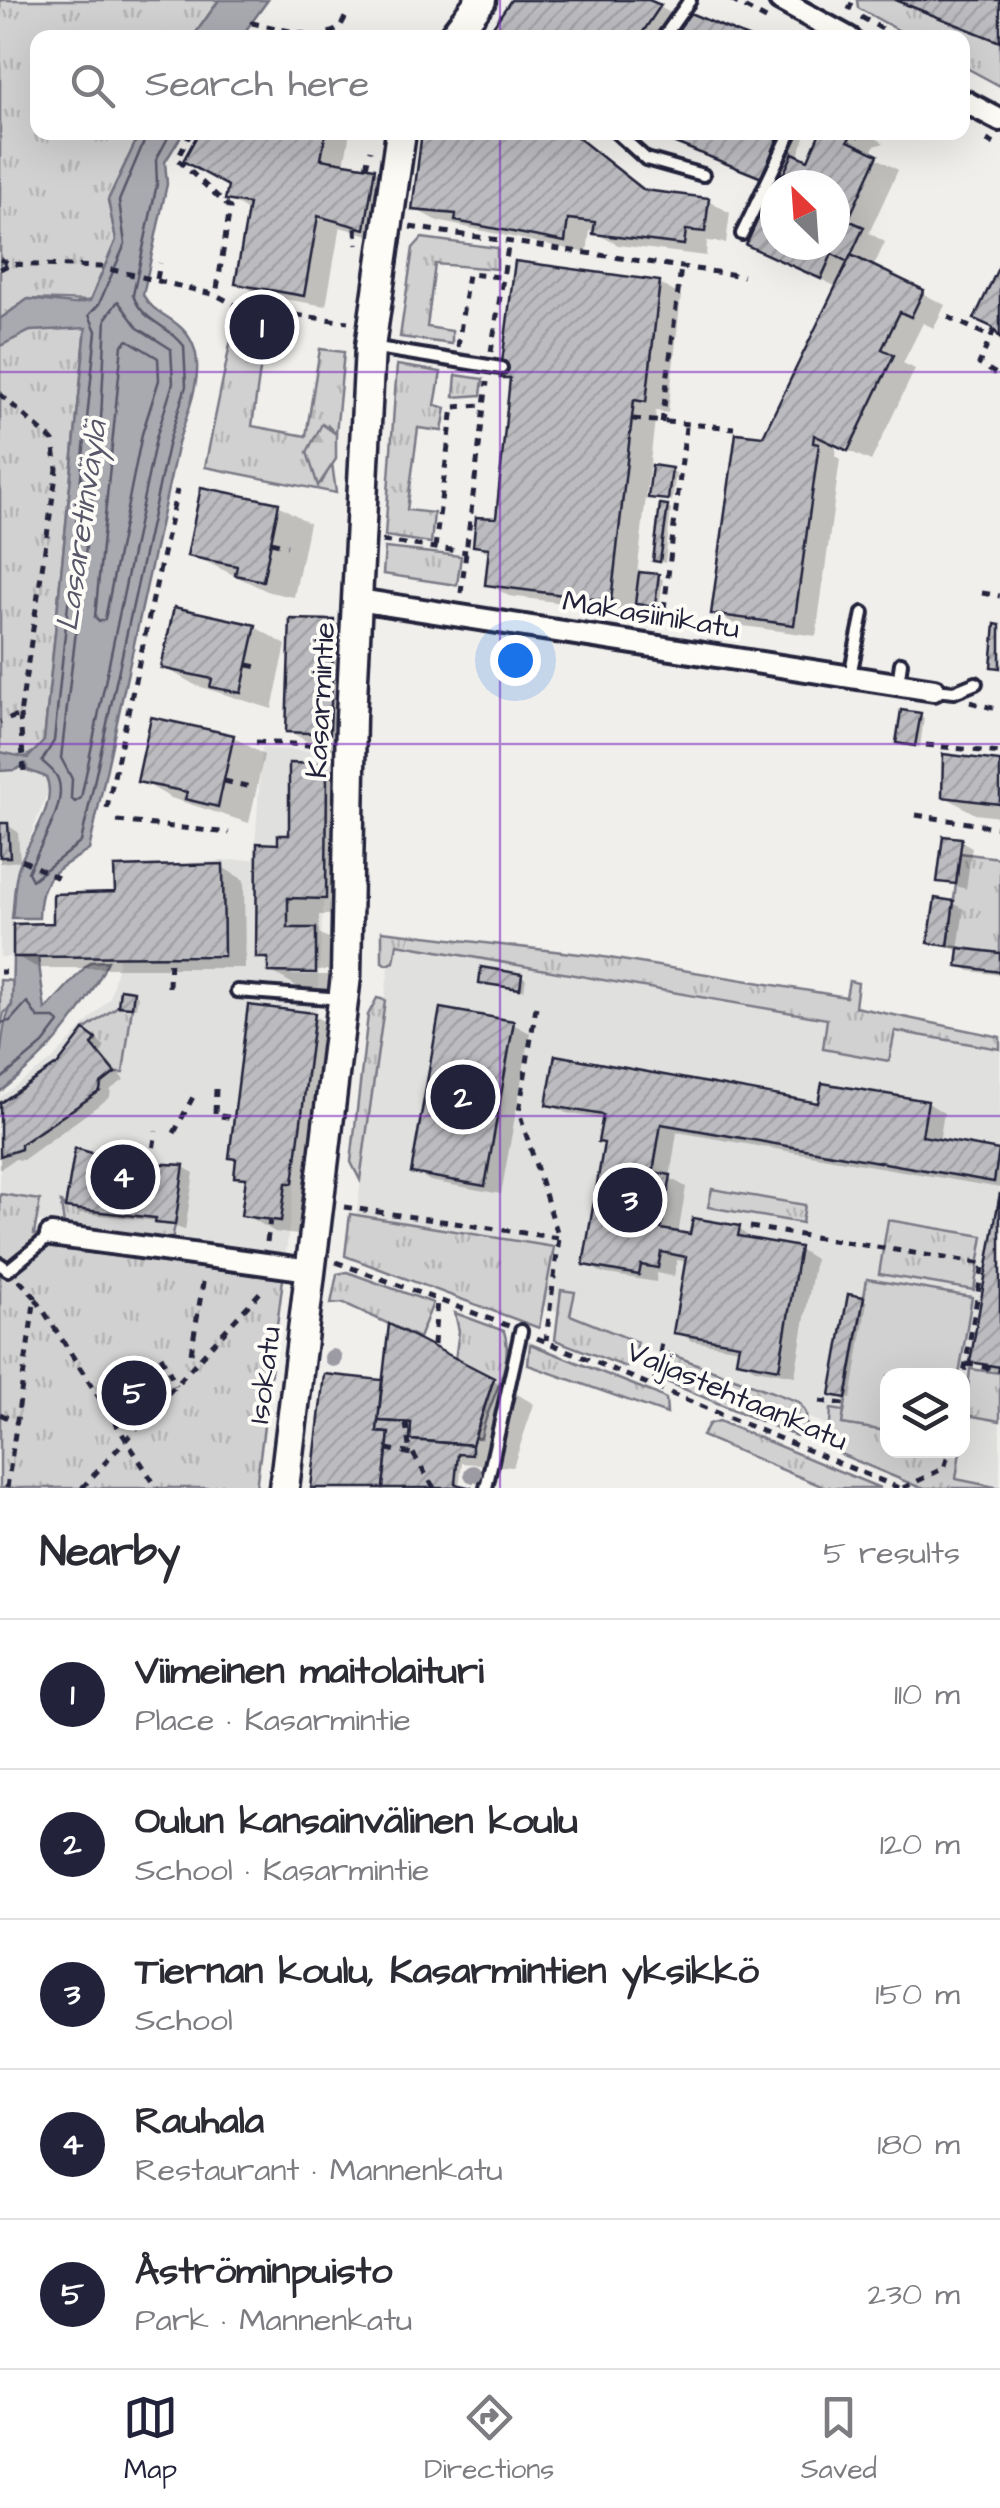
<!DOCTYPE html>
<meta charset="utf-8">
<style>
:root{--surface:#fff;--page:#f2f2f3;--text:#2b2b33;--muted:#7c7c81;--line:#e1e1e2;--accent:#22223b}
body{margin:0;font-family:"Architects Daughter",sans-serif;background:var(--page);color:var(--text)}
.controls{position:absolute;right:30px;bottom:30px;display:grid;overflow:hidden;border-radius:20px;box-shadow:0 10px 40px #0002}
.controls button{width:90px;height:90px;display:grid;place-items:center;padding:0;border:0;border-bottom:2px solid var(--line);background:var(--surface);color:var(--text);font:50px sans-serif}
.compass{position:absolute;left:760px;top:170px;width:90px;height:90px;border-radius:50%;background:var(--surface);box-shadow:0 10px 40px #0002;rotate:335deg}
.you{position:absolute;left:515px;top:660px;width:35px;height:35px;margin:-25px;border:8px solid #fff;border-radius:50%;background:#1a73e8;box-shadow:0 0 0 15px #1a73e833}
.badge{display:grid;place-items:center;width:65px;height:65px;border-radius:50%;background:var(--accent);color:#fff;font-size:32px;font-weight:700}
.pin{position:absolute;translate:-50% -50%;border:5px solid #fff;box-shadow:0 2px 10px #0006}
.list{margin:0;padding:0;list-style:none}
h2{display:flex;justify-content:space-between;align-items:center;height:130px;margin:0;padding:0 40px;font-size:42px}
h2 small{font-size:32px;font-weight:400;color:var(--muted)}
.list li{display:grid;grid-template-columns:65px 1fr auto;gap:30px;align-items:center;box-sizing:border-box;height:150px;padding:0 40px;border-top:2px solid var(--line)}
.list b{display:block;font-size:38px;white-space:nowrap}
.list p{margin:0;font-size:32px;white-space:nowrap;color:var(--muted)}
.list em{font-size:32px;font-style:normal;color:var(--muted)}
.icon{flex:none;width:55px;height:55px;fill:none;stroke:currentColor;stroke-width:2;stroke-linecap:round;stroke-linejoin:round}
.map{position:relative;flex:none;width:1000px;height:1488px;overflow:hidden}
.search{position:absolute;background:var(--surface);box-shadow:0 10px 40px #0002;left:30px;right:30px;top:30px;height:110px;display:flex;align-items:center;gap:25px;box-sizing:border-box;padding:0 35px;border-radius:20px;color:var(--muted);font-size:38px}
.sheet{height:880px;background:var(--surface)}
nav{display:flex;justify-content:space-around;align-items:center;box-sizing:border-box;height:140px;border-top:2px solid var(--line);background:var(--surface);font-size:28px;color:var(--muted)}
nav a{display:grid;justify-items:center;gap:5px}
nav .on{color:var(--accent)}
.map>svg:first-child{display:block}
.built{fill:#e0e0df;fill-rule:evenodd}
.grass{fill:url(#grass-tufts);stroke:#7a7a86;stroke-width:2.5}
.forest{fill:url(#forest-firs);stroke:#7a7a86;stroke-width:2.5}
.pitch{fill:#d2d1d1;stroke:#7a7a86;stroke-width:2.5}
.water{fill:#a9a9b0;stroke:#737381;stroke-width:2.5}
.shadow{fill:#0003;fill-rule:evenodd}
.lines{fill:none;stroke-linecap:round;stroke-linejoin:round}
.shore{stroke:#58586a;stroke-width:2.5}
.building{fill:url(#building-hatch);stroke:#22223b;stroke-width:2.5;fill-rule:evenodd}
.lane-casing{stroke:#22223b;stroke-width:18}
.street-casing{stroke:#22223b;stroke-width:28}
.secondary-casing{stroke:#22223b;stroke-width:35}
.path{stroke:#22223b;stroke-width:5;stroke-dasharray:8 8;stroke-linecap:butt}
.lane{stroke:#fdfcf7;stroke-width:10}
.street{stroke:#fdfcf7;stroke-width:20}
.secondary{stroke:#fdfcf7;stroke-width:28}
.tree{fill:#9c9ba3}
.grid{fill:none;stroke:#7b2cbf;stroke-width:2.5;stroke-opacity:0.55}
.labels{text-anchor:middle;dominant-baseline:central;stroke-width:8;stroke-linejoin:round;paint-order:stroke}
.street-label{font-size:30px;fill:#22223b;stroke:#fdfcf7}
.water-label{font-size:32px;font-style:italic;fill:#58586a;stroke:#fdfcf7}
</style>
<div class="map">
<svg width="1000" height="1488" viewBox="0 0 1000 1488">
<defs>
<pattern id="grass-tufts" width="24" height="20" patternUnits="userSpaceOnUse" patternTransform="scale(2.5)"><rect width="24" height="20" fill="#d2d1d1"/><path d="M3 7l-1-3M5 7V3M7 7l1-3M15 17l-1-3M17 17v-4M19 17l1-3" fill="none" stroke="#b4b3b4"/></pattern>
<pattern id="forest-firs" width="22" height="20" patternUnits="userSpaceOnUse" patternTransform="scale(2.5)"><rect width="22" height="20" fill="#d2d1d1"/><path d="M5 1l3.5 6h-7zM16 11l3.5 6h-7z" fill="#b4b3b4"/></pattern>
<pattern id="building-hatch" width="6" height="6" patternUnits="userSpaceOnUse" patternTransform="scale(2.5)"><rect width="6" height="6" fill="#bcbcc0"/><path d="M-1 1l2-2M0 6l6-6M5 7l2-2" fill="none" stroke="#a1a1a6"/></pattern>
</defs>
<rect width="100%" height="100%" fill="#f0efec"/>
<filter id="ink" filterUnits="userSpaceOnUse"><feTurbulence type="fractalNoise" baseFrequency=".01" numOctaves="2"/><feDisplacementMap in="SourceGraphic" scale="20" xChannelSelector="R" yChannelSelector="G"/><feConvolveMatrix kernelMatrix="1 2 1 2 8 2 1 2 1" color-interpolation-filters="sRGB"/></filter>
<g filter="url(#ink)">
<g class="built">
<polygon points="262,748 333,752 317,1005 285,1260 36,1221 39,1200 0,1194 0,1097 50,1062 110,998 120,955 0,957 0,771 27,764 27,770 46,777 50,786 18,869 12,918 13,924 53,923 53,894 114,892 114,867 254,859"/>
<path d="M392,942l608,107v438l-45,-8 -600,-253zM888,1376h74v74h-74z"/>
</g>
<g class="grass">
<polygon points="0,0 219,0 193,37 38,38 38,132 140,133 108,200 116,240 90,301 28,299 0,319"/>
<polygon points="857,0 895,0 1000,42 1000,86 963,66 962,38 911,37 858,8"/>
<polygon points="422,238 497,248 497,269 435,264 427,327 452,331 452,344 400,337 413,248"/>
<polygon points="251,318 257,319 255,333 265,335 252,426 306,436 320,349 344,352 336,434 328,426 321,484 332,463 336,493 205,467 234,325"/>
<polygon points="86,327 44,741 40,748 23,758 0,752 0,346 30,331"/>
<polygon points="397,365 441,372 435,405 446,408 442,431 418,428 407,510 434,513 431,543 385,536"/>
<polygon points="456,375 483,379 481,395 454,397"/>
<polygon points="385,548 461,556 457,585 383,574"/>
<polygon points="960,853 1000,858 1000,953 948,946"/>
<polygon points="382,931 597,956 846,997 849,981 858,983 855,1007 1000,1037 1000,1049 895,1031 889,1061 823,1049 827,1019 397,944 394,962 387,965 382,962"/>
<polygon points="0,980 13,981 12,1005 4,1013 0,1031"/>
<polygon points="377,998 385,1000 360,1180 351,1162 368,1015"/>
<polygon points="118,1006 132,1007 123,1073 115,1073 92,1045 95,1039 84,1030"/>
<polygon points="712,1189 805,1205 802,1223 708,1207"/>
<polygon points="0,1194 40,1200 34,1234 43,1235 55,1248 283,1279 256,1488 0,1488"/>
<polygon points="61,1203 66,1208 156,1218 156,1223 175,1225 172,1239 64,1225"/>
<polygon points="350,1214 554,1247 539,1328 345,1256"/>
<polygon points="888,1220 983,1236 974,1290 879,1274"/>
<polygon points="347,1272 433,1303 419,1338 344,1303 331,1304 337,1274"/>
<polygon points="561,1290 575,1292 570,1315 637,1342 636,1363 626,1367 555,1340"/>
<path d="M455,1313l49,18c12,36 -18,72 -23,107h-6l19,-60 -39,-18 4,-29z"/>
<polygon points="530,1344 654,1393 666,1399 667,1414 528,1365"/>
<polygon points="667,1353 799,1402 806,1413 807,1431 796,1436 667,1382 662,1375"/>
<polygon points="970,1369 1000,1373 1000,1421 967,1415 963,1437"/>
<polygon points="831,1409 844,1411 843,1424 887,1431 888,1450 960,1451 956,1479 1000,1488 921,1488 840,1454 829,1439"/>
<polygon points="719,1421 880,1488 826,1488 702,1436 709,1424"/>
</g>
<polygon class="forest" points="322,424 336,434 336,459 318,486 307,452"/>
<polygon class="pitch" points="867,1279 972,1297 959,1375 888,1376 887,1431 842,1424"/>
<g class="water">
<polygon points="219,0 268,0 241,37 193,37"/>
<path d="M140,133h43l-18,29 2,22 -24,111c10,17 21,18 35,30 37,30 11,80 0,118l-89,407c-34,21 -49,25 -50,68h-27c2,-15 2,-34 6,-49 8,-27 41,-64 28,-92l-19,-7 -1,-6 -11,6 -15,1v-19l28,6 16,-17 42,-413 -56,3 -30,15v-27l28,-20 46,5 16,-3 26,-61 -8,-40z"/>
<path d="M13,957h25l7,53 45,-48 18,-1c-26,55 -60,94 -108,131 0,-26 0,-68 12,-87z"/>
</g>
<g class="shadow">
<polygon points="514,0 643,0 660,7 684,21 669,38 488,38"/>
<polygon points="897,0 1000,0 1000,43 906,5"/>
<polygon points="202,132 350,132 344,165 374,170 396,183 387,240 340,227 326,306 260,295 238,282 250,212 228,199 230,185"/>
<polygon points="424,132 581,132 578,137 651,193 708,200 730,213 726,243 707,241 706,256 618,245 590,230 587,253 437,221 415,209"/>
<polygon points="650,132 807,132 797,158 809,163 823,132 866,132 884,143 874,146 870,154 898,170 869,233 885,242 873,268 945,305 934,328 923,323 903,363 915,369 871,461 836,445 835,456 840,459 816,636 736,625 714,612 764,439 837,287 749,244 775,187 775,245 835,245 835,185 776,185"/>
<polygon points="659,283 681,296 668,413 656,411 637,574 663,579 659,607 634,600 632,612 509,596 487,583 490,554 476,545 499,521 512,381 503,376"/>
<polygon points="671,470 676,473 672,501 651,497"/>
<polygon points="278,505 309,523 294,597 269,592 190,554"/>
<polygon points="667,507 671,510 665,563 656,560"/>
<polygon points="333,622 364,640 361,750 320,749 289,731"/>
<polygon points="255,627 286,645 272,709 195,685 164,667"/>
<polygon points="920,716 924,718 920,747 903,744"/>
<polygon points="233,737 264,755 249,823 171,798 140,780"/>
<polygon points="1000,763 1000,817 975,814 944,796"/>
<path d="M327,766l31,18 -2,131h-37v18l28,16 -1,40h-44l-32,-18 1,-8 -13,-7 33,-118zM287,970h41v5h-36z"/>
<polygon points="7,825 18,832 20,861 0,863 0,826"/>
<polygon points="961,841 972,847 966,889 940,881"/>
<polygon points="222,867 244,880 245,968 38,968 16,956 56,926 117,895"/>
<polygon points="953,903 964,909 958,950 1000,956 1000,975 970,971 959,965 961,951 931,942"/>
<polygon points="521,976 526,979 524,990 486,984"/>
<polygon points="133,993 138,996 136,1008 121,1004"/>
<polygon points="314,1016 345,1033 312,1237 275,1232 244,1214 248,1182 236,1175 238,1160 232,1157"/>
<polygon points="513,1024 530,1033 501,1194 430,1181 414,1171"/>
<polygon points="95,1039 105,1047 101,1053 124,1080 111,1089 110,1097 23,1160 15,1159 0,1169 0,1106"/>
<polygon points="824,1086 928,1103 944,1113 939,1142 1000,1153 1000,1188 677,1132 670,1178 686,1187 678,1235 692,1237 739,1229 755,1242 799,1249 815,1259 795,1376 755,1369 739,1360 740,1349 692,1341 676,1331 688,1262 677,1260 674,1276 657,1273 656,1282 602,1273 586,1264 606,1144 605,1120 566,1113 549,1104 820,1106"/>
<polygon points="94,1157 183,1167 194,1173 185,1230 157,1221 79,1213 68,1207"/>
<polygon points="1000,1207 1000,1374 972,1360"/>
<polygon points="863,1299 867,1302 851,1399 837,1397 833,1394"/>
<polygon points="326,1377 385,1383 493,1380 534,1404 513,1467 462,1463 459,1487 471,1488 314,1488"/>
</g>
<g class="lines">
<g class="shore">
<path d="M148,132l-29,69 6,43 -26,60 -10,11 7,16 -42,410 -12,20c6,6 13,10 16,18 10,26 -20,69 -30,93l4,8 49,-38 88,-401 17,-55 -2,-40c-16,-22 -41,-23 -51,-51l24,-111 -1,-24 15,-28"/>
<polygon points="118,301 138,328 171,349 173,383 156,438 81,798 75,802 71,798 72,779 61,758 101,419 106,318"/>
<polygon points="128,340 158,358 159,380 142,434 105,619 99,622 95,617 122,345"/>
<polyline points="0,1023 10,1021 27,1002 38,1018 55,1018 59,1023 43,1044 0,1080"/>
</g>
</g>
<g class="building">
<polygon points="511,0 649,0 661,5 639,38 485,38"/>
<polygon points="895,0 1000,0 1000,42"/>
<polygon points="685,11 750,38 674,38"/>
<polygon points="199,132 326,132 321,159 375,168 365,229 318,216 304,296 235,284 249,204 225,200 228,186 183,161"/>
<polygon points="422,132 571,132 644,190 709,198 705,232 686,230 684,245 593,234 595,222 568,219 565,242 455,221 456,214 412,210"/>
<polygon points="648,132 780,132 762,178"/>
<path d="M820,132h44l-6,5 -7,-2 -3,6 30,14 -30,65 16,7 -13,28 -3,7 -16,-8 -11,25 -75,-34 32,-70 6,-2 9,-20 15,7zM775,185h60v60h-60z"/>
<polygon points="851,255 924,290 911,317 900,312 882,349 894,355 848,451 814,435 813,443 819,444 794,625 711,614 736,433 763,436"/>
<polygon points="515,261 660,281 646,402 634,400 611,601 485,585 489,548 473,546 476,517 496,518 510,378 500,378"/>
<polygon points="1000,264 1000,338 992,327 974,319"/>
<polygon points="652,465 672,468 668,500 648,498"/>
<polygon points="201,487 279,503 263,581 235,575 237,566 187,556"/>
<polygon points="660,504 668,505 660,562 653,561"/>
<polygon points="639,572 659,574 655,606 635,604"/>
<polygon points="174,607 256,625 241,693 210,687 212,679 161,668"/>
<polygon points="290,619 334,620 330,734 286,732"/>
<polygon points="995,624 1000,625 1000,668 991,667"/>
<polygon points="901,710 921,713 915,746 896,743"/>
<polygon points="151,717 234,735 218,807 185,799 187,792 137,782"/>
<polygon points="943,754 1000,761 1000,804 942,797"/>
<polygon points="289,763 327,764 326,899 288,898 288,928 316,928 316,973 268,972 268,958 256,958 257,843 278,844 278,835 289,835"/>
<polygon points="0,823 8,823 10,857 0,857"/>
<polygon points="943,836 962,838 956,884 937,882"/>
<polygon points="223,864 224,956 13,957 13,924 53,923 53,894 115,892 114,867"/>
<polygon points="935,898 954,901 948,946 928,943"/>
<polygon points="959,948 1000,953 1000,972 957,966"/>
<polygon points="481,967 522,974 520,989 479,983"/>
<polygon points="120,989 134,991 132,1007 118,1006"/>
<polygon points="248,1005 315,1013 293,1183 286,1183 281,1221 241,1216 246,1178 234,1177 236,1159 229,1158"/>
<polygon points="440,1008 514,1021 485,1186 411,1173"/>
<polygon points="84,1030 96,1039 92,1045 115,1073 101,1084 100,1091 21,1144 21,1149 0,1156 0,1103 58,1064"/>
<polygon points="555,1055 818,1103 822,1083 928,1101 922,1136 999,1150 994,1182 661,1124 653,1172 671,1175 661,1229 690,1234 693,1218 740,1226 738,1236 800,1247 779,1369 736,1361 739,1344 673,1333 686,1257 661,1252 658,1268 641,1265 639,1275 583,1265 604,1143 598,1142 603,1115 546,1105"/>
<polygon points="75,1148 95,1154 144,1158 147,1163 184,1165 175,1225 155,1223 156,1218 65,1208"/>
<polygon points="1000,1193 1000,1367 970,1362"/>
<polygon points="848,1294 864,1297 846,1398 830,1395"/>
<polygon points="389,1324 494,1378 472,1445 410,1440 411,1423 378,1421"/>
<polygon points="324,1374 382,1380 377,1432 389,1433 383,1488 311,1488"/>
<polygon points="378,1421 411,1423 410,1440 472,1445 472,1455 458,1454 455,1484 472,1488 383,1488 389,1433 377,1432"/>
</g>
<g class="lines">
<g class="lane-casing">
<g id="lane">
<polyline points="663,38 690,0"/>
<polyline points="616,132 646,159 703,175"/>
<polyline points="742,234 791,132"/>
<polyline points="371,347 501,368"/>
<polyline points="850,675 863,613"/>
<polyline points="898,684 901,663"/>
<polyline points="934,690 954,692 976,683"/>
<polyline points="237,991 342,999"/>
<polyline points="0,1264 8,1270 51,1235"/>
<polyline points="486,1488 521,1331"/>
</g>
</g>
<g class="street-casing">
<g id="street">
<polyline points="780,0 849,38"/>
<polyline points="962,100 1000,120"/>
<polyline points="358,600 934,690"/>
<polyline points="51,1235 310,1270"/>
</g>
</g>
<g class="secondary-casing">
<g id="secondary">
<polyline points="452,38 481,0"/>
<polyline points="284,1488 346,976 351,717 370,347 401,132"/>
</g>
</g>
<g class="path">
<polyline points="731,0 768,20"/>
<polyline points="849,10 853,0"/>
<polyline points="861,17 898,38"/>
<polyline points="244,38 252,23 319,37 339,29 346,16"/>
<polyline points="191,132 177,159 230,208 216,295"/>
<polyline points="987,140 1000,147"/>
<polyline points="366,167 370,150"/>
<polyline points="410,227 743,276"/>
<polyline points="356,228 357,245"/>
<polyline points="0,259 10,264"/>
<polyline points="0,269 10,264 101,267 216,295 241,308 348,322"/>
<polyline points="157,279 160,263"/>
<polyline points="948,317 989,336"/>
<polyline points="994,330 979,364 1000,376"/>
<polyline points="458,347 468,274 502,277"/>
<polyline points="491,352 509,241"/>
<polyline points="0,394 53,441 57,469 20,715 0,722"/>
<polyline points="633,419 734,428"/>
<polyline points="662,423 681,267"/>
<polyline points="382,541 467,552"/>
<polyline points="271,542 287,546"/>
<polyline points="435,548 453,407 484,405"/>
<polyline points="461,593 487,382"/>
<polyline points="982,593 1000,596"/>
<polyline points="662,625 686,427"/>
<polyline points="248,665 262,668"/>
<polyline points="970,702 1000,710"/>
<polyline points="20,715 24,773"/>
<polyline points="256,742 327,746"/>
<polyline points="926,745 1000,753"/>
<polyline points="224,781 251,787"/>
<polyline points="107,808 177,490"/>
<polyline points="916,815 1000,828"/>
<polyline points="117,821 229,833"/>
<polyline points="22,860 58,878"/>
<polyline points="0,972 5,972"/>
<polyline points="169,987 170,955"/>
<polyline points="536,1007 519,1112 559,1238 546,1340"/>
<polyline points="216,1089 215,1115 234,1118"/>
<polyline points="174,1133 193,1097"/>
<polyline points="151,1163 156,1131"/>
<polyline points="344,1207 559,1238"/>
<polyline points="750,1227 983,1264 962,1385"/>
<polyline points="267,1242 270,1219"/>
<polyline points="336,1262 509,1326"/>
<polyline points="36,1299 157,1488"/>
<polyline points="537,1338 899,1488"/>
<polyline points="434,1345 437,1299"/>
<polyline points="191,1353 204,1277"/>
<polyline points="161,1356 176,1385"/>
<polyline points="966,1364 1000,1370"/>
<polyline points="654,1384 662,1343"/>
<polyline points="820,1401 845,1404"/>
<polyline points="0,1414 17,1422"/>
<polyline points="406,1423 409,1447 434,1488"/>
<polyline points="962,1445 965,1447"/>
<polyline points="387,1449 412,1454"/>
<polyline points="7,1488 35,1297 18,1279"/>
<polyline points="82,1488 265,1287"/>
<polyline points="903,1488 944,1468 950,1450"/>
</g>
<use href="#lane" class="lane"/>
<use href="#street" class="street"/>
<use href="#secondary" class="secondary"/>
</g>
<g class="tree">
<circle cx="333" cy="1358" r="9"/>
<circle cx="473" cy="1474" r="9"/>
</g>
</g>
<path class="grid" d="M500,0v38M500,132v1356M0,372h1000M0,744h1000M0,1116h1000"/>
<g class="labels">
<g class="street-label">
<text transform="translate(651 615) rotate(9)">Makasiinikatu</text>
<text transform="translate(321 700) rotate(-87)">Kasarmintie</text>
<text transform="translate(265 1375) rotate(-83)">Isokatu</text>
<text transform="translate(737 1396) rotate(23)">Valjastehtaankatu</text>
</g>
<g class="water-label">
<text transform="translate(82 526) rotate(-82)">Lasaretinväylä</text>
</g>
</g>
</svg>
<div class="controls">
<button><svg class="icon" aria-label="layers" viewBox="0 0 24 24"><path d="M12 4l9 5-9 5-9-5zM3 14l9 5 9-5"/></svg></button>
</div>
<svg class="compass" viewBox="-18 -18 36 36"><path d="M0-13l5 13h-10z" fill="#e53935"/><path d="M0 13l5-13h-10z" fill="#7c7c81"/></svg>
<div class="you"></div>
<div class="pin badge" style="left:262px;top:327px">1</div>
<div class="pin badge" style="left:463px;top:1097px">2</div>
<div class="pin badge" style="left:630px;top:1200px">3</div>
<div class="pin badge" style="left:123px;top:1177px">4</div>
<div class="pin badge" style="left:134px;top:1393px">5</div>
<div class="search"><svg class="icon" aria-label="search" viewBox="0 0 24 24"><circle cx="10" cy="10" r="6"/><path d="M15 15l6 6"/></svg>Search here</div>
</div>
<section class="sheet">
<h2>Nearby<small>5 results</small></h2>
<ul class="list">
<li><span class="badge">1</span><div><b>Viimeinen maitolaituri</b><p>Place · Kasarmintie</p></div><em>110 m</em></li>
<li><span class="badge">2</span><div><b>Oulun kansainvälinen koulu</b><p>School · Kasarmintie</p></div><em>120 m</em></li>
<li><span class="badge">3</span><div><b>Tiernan koulu, Kasarmintien yksikkö</b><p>School</p></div><em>150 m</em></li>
<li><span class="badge">4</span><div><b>Rauhala</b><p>Restaurant · Mannenkatu</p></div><em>180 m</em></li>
<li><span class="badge">5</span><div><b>Åströminpuisto</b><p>Park · Mannenkatu</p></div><em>230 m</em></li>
</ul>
</section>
<nav>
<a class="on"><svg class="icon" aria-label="map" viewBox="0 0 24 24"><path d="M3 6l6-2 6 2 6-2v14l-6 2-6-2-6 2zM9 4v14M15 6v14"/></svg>Map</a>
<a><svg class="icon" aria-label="directions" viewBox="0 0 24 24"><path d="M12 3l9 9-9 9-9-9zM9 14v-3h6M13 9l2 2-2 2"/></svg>Directions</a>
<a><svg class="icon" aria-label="saved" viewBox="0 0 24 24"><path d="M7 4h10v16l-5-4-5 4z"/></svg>Saved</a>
</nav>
